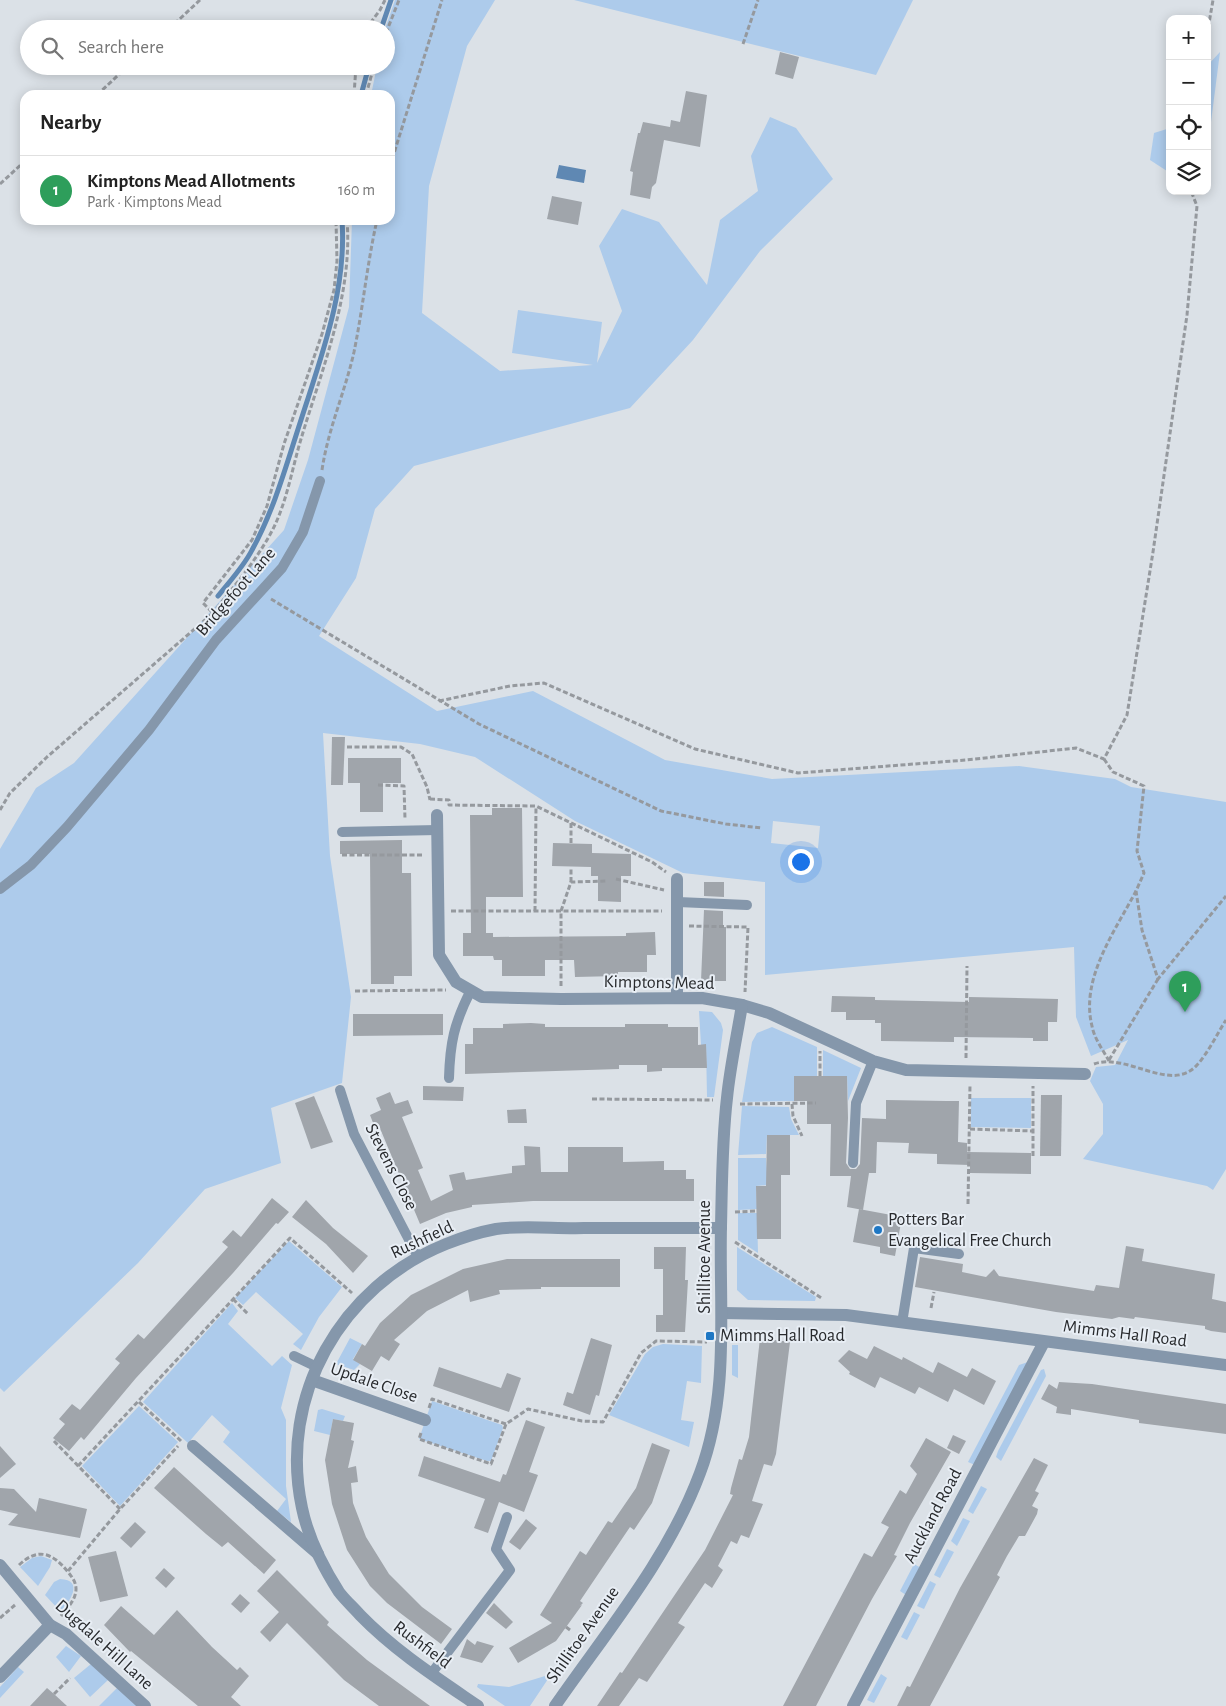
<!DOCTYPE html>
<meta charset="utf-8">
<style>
:root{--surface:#fff;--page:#f6f6f6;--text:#222;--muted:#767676;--line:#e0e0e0;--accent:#1e77c4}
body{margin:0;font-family:"Alegreya Sans",sans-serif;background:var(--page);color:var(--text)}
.controls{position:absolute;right:15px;top:15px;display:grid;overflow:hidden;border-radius:10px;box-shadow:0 2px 12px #0003}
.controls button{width:45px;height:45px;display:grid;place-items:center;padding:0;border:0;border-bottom:1px solid var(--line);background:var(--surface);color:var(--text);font:25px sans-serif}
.you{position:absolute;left:800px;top:861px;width:18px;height:18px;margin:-12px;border:4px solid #fff;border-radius:50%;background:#1a73e8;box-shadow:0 0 0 8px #1a73e833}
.badge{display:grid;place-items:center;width:32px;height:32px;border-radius:50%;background:var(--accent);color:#fff;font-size:16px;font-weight:700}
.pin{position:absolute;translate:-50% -41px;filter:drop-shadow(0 1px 2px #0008)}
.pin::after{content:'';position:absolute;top:26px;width:18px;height:15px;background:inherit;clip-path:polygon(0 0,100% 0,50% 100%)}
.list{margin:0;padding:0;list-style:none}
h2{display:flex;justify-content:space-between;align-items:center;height:65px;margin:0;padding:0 20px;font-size:21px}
h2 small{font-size:16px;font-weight:400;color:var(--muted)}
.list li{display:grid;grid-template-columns:32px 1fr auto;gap:15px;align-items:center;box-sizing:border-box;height:70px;padding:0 20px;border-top:1px solid var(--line)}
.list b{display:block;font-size:19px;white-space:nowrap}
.list p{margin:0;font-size:16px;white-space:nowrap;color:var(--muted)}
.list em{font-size:16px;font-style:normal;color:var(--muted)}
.icon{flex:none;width:28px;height:28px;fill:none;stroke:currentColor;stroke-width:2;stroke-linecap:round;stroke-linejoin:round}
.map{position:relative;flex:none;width:1226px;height:1706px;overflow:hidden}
.search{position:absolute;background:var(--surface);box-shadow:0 2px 12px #0003;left:20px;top:20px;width:375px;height:55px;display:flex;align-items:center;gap:12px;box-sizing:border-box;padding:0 18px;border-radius:28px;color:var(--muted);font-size:19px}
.panel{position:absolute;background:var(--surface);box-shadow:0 2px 12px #0003;left:20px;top:90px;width:375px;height:135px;border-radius:15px}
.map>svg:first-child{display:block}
.green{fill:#adcbeb;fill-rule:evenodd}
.water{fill:#5f88b3}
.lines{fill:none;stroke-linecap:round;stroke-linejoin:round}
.stream{stroke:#5f88b3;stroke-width:5}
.building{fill:#a0a5ab}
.path{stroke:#95999e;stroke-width:3;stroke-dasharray:5 2.5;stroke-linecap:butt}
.service{stroke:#8597ab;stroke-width:10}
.minor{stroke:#8597ab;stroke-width:12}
.poi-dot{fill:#1e77c4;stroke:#e8eef5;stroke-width:2}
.labels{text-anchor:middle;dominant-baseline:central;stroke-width:4;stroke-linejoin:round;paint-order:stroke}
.street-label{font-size:18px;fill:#282a2d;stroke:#e8eef5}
.poi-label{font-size:18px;fill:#282a2d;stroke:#e8eef5;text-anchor:start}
</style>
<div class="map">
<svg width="1226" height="1706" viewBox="0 0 1226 1706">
<rect width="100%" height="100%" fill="#dbe1e7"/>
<g class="green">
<path d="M395,0h100l-28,46 -38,140 -7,127 78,58 93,-6 -81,-12 6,-43 84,12 -5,41 25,-52 -23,-65 23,-37 37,13 48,63 13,-65 38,-29 -7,-35 19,-39 26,11 37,51 -73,72 -67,89 -63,68 -216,58 -39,43 -19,69 -37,58 118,75 96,-20 132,69 107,19 247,-13 96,13 16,8 95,15v367l-13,21 -6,-4 -124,-27 20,-25v-30l-13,-23 6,-14 19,-2 13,-25 -37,16 -15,-39 -2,-70 -309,28v-93l-82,-9 -108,-52 -100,-64 -55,-13 -97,-11 7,123 21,141 -9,86 -71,25 10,55 -76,26 -67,74 -134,129 -4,-4v-539l36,-61 38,-25 210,-233 24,-70 41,-153 3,-87h38v-125h-19l6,-29h9l-1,-37zM773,821l47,5 -2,22 -47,-5z"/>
<polygon points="574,0 913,0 876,75"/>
<polygon points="1220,52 1207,153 1207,66"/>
<polygon points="1170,128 1170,173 1150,160 1154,133"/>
<polygon points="699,1011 712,1012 721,1023 723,1030 714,1097 707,1097 706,1045 701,1045"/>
<polygon points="772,1027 817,1047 817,1076 794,1076 794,1101 742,1102 752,1042 757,1033"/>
<polygon points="823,1050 861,1068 848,1101 847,1076 823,1076"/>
<polygon points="971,1098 1031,1098 1031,1128 971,1127"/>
<polygon points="742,1106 789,1107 791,1119 799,1135 767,1135 766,1154 738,1155"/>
<polygon points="738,1158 766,1158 768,1185 756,1186 757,1209 738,1210"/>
<polygon points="738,1213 757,1213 758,1253 738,1240"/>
<polygon points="289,1241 342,1287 319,1317 301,1350 293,1344 303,1334 256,1292 243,1305 235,1298"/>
<polygon points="737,1247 816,1297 815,1301 748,1300 737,1290"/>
<polygon points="232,1303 238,1311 228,1324 272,1366 282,1356 292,1365 281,1408 286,1420 286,1486 291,1522 277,1511 286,1499 223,1442 230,1432 212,1415 188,1443 143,1402"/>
<polygon points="350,1338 362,1344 353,1359 360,1364 354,1370 336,1364"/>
<polygon points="663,1344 702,1346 701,1383 687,1381 681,1420 694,1422 689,1447 609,1415 645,1354 653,1347"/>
<polygon points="732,1345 738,1345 738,1378 732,1375"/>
<polygon points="1028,1362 975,1465 968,1462 1019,1365"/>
<polygon points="1044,1369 1046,1376 1001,1461 996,1457 998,1451 1041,1370"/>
<polygon points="432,1401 502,1425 503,1428 491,1461 487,1461 419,1439"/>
<polygon points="139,1406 178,1442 120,1506 82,1466"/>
<polygon points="322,1409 345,1416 343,1421 333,1419 330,1435 314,1431 318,1410"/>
<polygon points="981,1486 987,1489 973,1514 968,1511"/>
<polygon points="963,1518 970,1521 957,1546 951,1541"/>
<polygon points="947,1549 954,1552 940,1578 934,1575"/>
<polygon points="41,1556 52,1560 50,1567 38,1586 20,1567 32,1558"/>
<polygon points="914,1564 921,1568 906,1595 900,1591"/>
<path d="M60,1579c25,1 9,23 1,33l-16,-17 9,-13z"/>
<polygon points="930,1581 936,1584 924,1609 917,1606"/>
<polygon points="914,1612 920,1615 907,1640 901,1637"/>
<polygon points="66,1646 81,1656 69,1672 56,1657"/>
<polygon points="91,1664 108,1680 90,1697 74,1678"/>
<polygon points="18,1667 24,1672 0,1698 0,1687"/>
<polygon points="881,1674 887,1678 874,1703 867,1700"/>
<polygon points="545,1676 548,1679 530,1706 505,1706 477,1687 478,1684 509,1687"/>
<polygon points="117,1688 137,1706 99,1706"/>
</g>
<polygon class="water" points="559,165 586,170 584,183 556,178"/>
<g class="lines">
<g class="stream">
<polyline points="381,29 391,0"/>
<polyline points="361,95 369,66"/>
<path d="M218,596c12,-15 26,-30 34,-46 22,-40 34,-84 48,-127 21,-66 47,-133 42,-203"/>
</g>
</g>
<g class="building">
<polygon points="780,52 799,57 793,79 775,74"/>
<polygon points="686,91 707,95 700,147 664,140 656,183 652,187 650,199 630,195 633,172 630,171 638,133 640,133 643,122 670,127 671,120 680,122"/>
<polygon points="552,196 582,202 578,225 547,219"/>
<polygon points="332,737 345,737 343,785 331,785"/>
<polygon points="348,758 401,758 401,783 383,783 383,812 360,812 360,783 348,783"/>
<polygon points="492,808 522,808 523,897 486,897 486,933 493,933 493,937 626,936 626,933 655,932 656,955 647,955 647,972 618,972 618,976 575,977 574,960 545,960 545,976 502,976 502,960 494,960 493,956 463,956 463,933 471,933 470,815 492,815"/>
<polygon points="402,840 402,873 411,873 412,976 394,976 394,984 371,984 370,854 340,854 340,841"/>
<polygon points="553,843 592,844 592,853 631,854 631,876 621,876 621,902 598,901 598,876 591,876 591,867 552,866"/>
<polygon points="704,882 724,882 724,897 704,896"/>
<polygon points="704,910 723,911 723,927 726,927 726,981 701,981"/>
<polygon points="832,996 875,997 875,1000 969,1002 969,997 1058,999 1057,1022 1048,1022 1048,1041 1033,1041 1033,1038 954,1037 954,1042 881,1041 881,1023 875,1023 875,1020 846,1020 846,1012 831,1012"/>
<polygon points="353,1014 443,1014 443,1035 353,1036"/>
<polygon points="531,1023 545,1024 545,1027 625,1027 625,1024 668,1024 668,1027 698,1027 698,1045 706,1044 707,1068 662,1068 662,1071 647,1072 647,1065 619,1065 619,1069 465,1074 465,1044 473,1044 473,1028 503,1028 503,1024"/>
<polygon points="794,1076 847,1076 848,1118 846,1163 850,1169 856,1169 860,1164 862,1118 886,1119 886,1100 946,1101 959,1101 958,1142 967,1143 967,1152 1031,1153 1031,1174 970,1173 970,1165 937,1164 937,1154 908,1153 909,1143 877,1142 876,1173 869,1173 863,1210 847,1207 851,1176 830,1176 831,1124 807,1124 807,1101 794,1101"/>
<polygon points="423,1086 464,1087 463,1101 423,1100"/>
<polygon points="390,1092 395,1104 408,1100 413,1113 402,1117 423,1168 418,1170 431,1201 453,1190 449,1175 464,1172 466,1180 512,1173 512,1166 525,1165 524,1146 540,1147 541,1172 568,1172 568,1147 623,1147 623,1162 664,1161 664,1170 686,1170 686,1179 694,1179 694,1201 533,1201 472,1205 472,1207 446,1213 420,1224 379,1126 375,1128 370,1115 381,1110 376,1098"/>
<polygon points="1041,1095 1062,1095 1061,1156 1040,1156"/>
<polygon points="314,1096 333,1142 311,1149 295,1103"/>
<polygon points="526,1109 527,1123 508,1123 507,1110"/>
<polygon points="767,1135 790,1135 790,1175 781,1175 781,1239 757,1239 756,1186 766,1186"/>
<polygon points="272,1198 289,1212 278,1224 276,1223 233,1273 136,1378 84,1440 81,1437 69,1451 53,1438 65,1424 59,1419 72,1404 80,1410 120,1363 115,1359 138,1334 144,1339 228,1247 222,1242 233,1230 241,1237"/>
<polygon points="306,1200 333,1228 368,1256 353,1273 326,1244 292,1217"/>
<polygon points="859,1209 902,1217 895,1256 880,1253 880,1247 853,1242"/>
<polygon points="1126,1246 1144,1249 1142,1261 1215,1274 1212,1299 1226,1302 1226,1333 1211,1331 1205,1329 1205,1326 1135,1317 1134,1319 1119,1317 1112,1319 1056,1312 915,1287 920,1257 963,1264 962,1272 986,1277 994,1269 999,1276 1094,1291 1096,1285 1119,1288"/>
<polygon points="654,1247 686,1247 685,1280 688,1280 685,1332 656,1332 656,1315 663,1315 663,1269 654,1269"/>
<polygon points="507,1259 620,1259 620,1287 541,1287 541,1289 499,1290 500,1294 470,1302 468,1290 427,1311 394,1340 400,1344 389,1361 381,1356 372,1371 353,1360 362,1344 365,1346 380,1323 411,1295 463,1269"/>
<polygon points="591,1338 612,1345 599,1396 596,1395 590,1415 563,1405 567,1392 573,1394"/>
<polygon points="760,1338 790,1342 776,1454 772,1466 764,1464 752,1501 763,1504 749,1538 741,1535 737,1544 731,1541 718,1566 723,1570 712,1588 705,1583 678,1623 685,1627 647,1682 639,1678 619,1706 597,1706 620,1672 622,1673 705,1550 733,1495 730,1494 731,1488 739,1459 742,1460 749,1437"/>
<polygon points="874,1346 902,1360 903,1357 933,1373 938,1362 967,1377 972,1368 996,1381 984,1405 954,1389 948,1402 919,1387 915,1394 880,1377 875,1388 849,1374 850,1372 838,1361 849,1350 867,1359"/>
<polygon points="439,1367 501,1388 507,1373 521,1378 509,1412 433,1386"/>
<polygon points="1059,1382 1092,1384 1226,1404 1226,1434 1139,1423 1139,1420 1071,1409 1071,1415 1056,1413 1057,1407 1041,1399 1049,1384 1057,1389"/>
<polygon points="333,1419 354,1423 351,1440 354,1441 348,1468 356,1466 358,1482 351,1483 353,1503 366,1537 389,1574 422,1607 452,1629 441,1644 387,1603 370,1586 347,1550 332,1504 325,1460"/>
<polygon points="526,1420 545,1427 529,1472 538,1475 524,1512 499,1502 488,1533 474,1528 485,1499 418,1476 424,1456 500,1482 503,1474 506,1475"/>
<polygon points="953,1435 966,1441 959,1454 947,1448"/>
<polygon points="926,1438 951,1452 910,1523 894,1555 897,1556 872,1599 816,1706 783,1706 864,1553 872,1557 889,1527 881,1523 900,1490 906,1494 917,1474 910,1466"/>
<polygon points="652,1443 670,1450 652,1503 634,1530 630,1527 607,1561 580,1601 583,1603 580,1606 582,1605 556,1641 518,1663 509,1648 552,1623 540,1615 580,1551 586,1555 608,1521 612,1523 636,1488"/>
<polygon points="0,1446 16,1464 0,1478"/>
<polygon points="1034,1458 1048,1465 1035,1491 1039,1493 1032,1506 1038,1509 1037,1514 1025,1536 1019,1536 1007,1556 997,1575 1000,1577 930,1706 897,1706 907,1686 910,1687 960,1588"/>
<polygon points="174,1467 276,1560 264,1574 228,1542 222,1547 206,1534 154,1488"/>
<polygon points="0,1488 14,1489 36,1512 39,1498 87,1509 80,1538 8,1525 18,1514 0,1510"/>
<polygon points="526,1519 537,1528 520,1550 509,1542"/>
<polygon points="135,1522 146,1532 131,1548 120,1538"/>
<polygon points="116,1551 128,1596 100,1602 88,1557"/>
<polygon points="164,1568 175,1578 166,1588 155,1578"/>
<polygon points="277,1570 329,1622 327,1625 367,1660 430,1706 379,1706 344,1680 287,1623 270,1642 260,1632 279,1612 257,1591"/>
<polygon points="240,1594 250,1603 241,1613 231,1604"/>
<polygon points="494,1603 513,1622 506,1629 486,1613"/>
<polygon points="121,1606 154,1635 177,1610 212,1647 237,1670 240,1667 249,1676 231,1697 241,1706 198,1706 131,1651 130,1652 104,1625"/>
<polygon points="467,1639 475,1645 477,1641 494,1646 482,1663 460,1657"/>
<polygon points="47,1688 54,1694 67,1706 30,1706"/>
</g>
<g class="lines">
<g class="path">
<polyline points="169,29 200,0"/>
<polyline points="366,29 380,10 385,0"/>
<polyline points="386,33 399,0"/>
<polyline points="1207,35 1213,0"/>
<polyline points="743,44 758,0"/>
<polyline points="97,95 128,66"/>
<polyline points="354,95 356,66"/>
<polyline points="366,95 374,66"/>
<polyline points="1170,137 1170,140"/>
<polyline points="390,166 442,0"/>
<polyline points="0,184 25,161"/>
<path d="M322,470c6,-41 23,-78 32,-118 9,-44 13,-88 23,-132"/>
<polyline points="271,599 479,724 661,811 726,824 762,828"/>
<path d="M220,619l-7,-6c21,-27 44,-53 60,-84 14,-28 19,-60 28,-90 21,-70 52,-145 46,-219"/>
<polyline points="439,701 510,686 544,683 695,749 798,773 966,760 1076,748 1104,759 1127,715 1153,552 1187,315 1197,206 1191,191"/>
<polyline points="347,747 401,747 412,754 427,787 430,800"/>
<polyline points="1104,759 1113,772 1144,786 1137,851 1144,873 1136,891 1142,930 1158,979 1226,896"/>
<polyline points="378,785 404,786 405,819"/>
<polyline points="430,799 449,800 449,805 536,806 652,862 666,872"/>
<polyline points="0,810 10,793 47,757 213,613 203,603 252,540 267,506 284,444 322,334 334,290 337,261 336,220"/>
<polyline points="571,823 571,844"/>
<polyline points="342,855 424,855"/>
<polyline points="616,879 664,890"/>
<polyline points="571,882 571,867"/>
<polyline points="451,911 662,911"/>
<polyline points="535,911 536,806"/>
<polyline points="689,926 748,927 745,992"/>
<polyline points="561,986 561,911 571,882 607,881"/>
<polyline points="355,991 446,990"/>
<polyline points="966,1058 967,966"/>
<polyline points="1109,1060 1158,979"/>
<path d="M1109,1061c-6,-11 -15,-23 -17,-35 -12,-47 23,-95 44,-135"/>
<path d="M1094,1064c33,-12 77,30 103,1 11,-12 20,-31 29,-45"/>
<polyline points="820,1076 820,1051"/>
<polyline points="592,1099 713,1100"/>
<polyline points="740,1104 816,1103"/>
<polyline points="792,1104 793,1116 802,1136"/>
<polyline points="970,1129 1033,1131"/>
<polyline points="1033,1156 1033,1086"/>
<polyline points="968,1204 970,1085"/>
<polyline points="735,1212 757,1211"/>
<polyline points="735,1242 823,1299"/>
<polyline points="233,1299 248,1314"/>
<polyline points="931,1308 934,1292"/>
<polyline points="139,1402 181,1441"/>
<polyline points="429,1408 432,1399 506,1424"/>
<polyline points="421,1433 419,1439 491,1464 506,1424 528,1409 582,1421 603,1422 641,1353 656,1341 707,1342"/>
<polyline points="54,1441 120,1509"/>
<polyline points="78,1466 290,1238 352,1293"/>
<path d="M19,1565c19,-18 34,-12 49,7 4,5 8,10 8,17 0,11 -9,19 -15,27"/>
<polyline points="68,1571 120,1509 178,1446"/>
<polyline points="0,1618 15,1605"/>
<polyline points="566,1627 570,1630"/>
<polyline points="54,1694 70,1678"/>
</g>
<g class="service">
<polyline points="342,832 437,830"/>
<polyline points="0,889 31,865 67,827 149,730 216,640 282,568 303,532 320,481"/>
<polyline points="678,902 747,905"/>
<path d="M449,1078c1,-35 5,-54 21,-86"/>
<polyline points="340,1090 354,1134 418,1257"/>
<polyline points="853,1163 856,1103 873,1061"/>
<polyline points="902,1323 914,1248 959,1254"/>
<polyline points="294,1356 317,1367"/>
<polyline points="431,1674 510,1570 496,1549 507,1517"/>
</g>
<g class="minor">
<polyline points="437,815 439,955 456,982 482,997 561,999 702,998 742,1005 769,1013 873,1061 906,1070 1085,1074"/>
<polyline points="677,998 677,879"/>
<polyline points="722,1313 846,1315 1226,1365"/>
<polyline points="312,1380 425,1420"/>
<polyline points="193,1446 318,1554"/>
<polyline points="0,1565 50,1625 66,1634 145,1706"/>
<polyline points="0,1677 50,1625"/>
<path d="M478,1706c-41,-28 -83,-55 -118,-91 -7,-8 -15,-15 -21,-23 -16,-25 -31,-55 -37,-84 -24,-112 39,-222 144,-264 15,-6 34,-12 50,-15 25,-4 62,0 88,-1 46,0 92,0 137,0"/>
<path d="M555,1706c52,-75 113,-147 145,-233 30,-80 19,-164 21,-247 1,-42 1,-86 6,-128 3,-31 10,-62 15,-93"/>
<polyline points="853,1706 1044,1342"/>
</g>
</g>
<g class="poi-dot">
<circle cx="878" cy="1230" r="5"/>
<rect x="705" y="1331" width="10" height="10" rx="2.5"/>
</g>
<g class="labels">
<g class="street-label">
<text transform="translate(236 592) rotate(-49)">Bridgefoot Lane</text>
<text transform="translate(659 983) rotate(1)">Kimptons Mead</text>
<text transform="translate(391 1167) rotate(63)">Stevens Close</text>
<text transform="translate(422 1240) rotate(-25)">Rushfield</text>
<text transform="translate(705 1257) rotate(-90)">Shillitoe Avenue</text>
<text transform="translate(1125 1334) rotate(7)">Mimms Hall Road</text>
<text transform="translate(374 1383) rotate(19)">Updale Close</text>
<text transform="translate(933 1516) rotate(-62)">Auckland Road</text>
<text transform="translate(583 1635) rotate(-55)">Shillitoe Avenue</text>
<text transform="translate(104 1645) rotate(42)">Dugdale Hill Lane</text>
<text transform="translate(422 1645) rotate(37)">Rushfield</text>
</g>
<g class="poi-label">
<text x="888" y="1220">Potters Bar<tspan x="888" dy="21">Evangelical Free Church</tspan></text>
<text x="720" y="1336">Mimms Hall Road</text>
</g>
</g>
</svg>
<div class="controls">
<button>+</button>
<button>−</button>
<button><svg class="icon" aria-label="locate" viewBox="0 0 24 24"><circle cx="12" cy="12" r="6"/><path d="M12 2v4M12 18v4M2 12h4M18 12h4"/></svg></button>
<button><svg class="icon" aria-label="layers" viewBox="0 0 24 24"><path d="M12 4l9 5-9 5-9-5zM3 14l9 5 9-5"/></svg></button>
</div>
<div class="you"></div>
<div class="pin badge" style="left:1185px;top:1012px;background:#2e9e5b">1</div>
<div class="search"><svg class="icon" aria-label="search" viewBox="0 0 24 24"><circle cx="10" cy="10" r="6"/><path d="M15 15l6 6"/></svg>Search here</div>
<section class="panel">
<h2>Nearby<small></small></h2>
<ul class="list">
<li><span class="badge" style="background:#2e9e5b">1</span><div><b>Kimptons Mead Allotments</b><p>Park · Kimptons Mead</p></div><em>160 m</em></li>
</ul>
</section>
</div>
